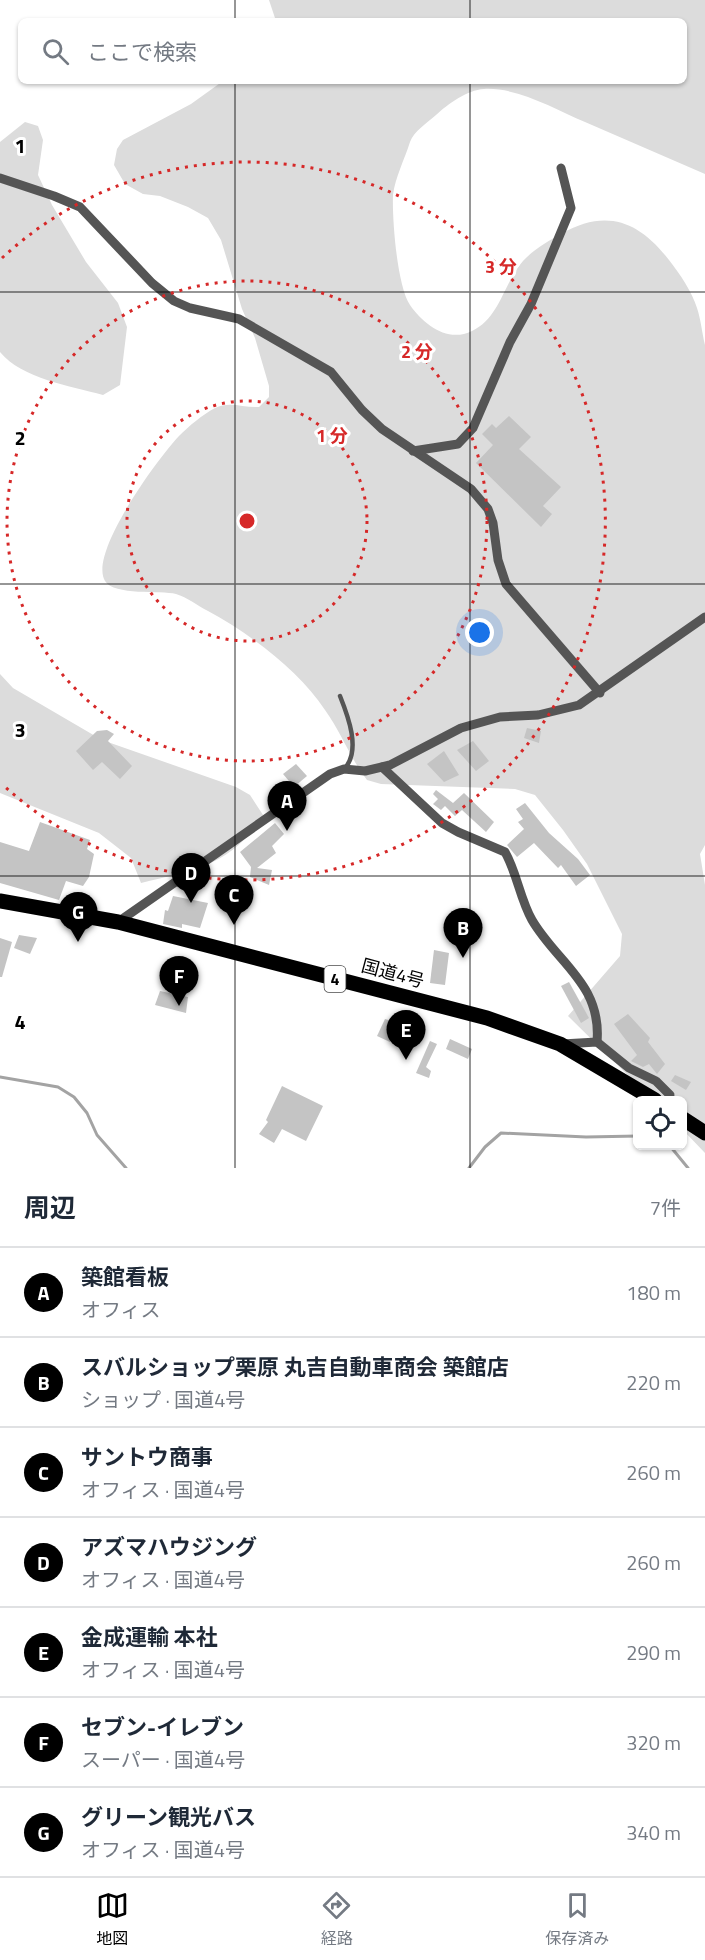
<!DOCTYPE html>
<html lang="ja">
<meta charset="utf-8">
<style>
:root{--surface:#fff;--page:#f6f6f7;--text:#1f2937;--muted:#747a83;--line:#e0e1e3;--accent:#000}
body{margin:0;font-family:"Titillium Web","Noto Sans JP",sans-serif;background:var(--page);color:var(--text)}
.controls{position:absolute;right:18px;bottom:18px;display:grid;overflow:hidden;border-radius:9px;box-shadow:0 2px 4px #0004}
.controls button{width:54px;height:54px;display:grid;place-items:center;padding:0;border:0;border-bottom:2px solid var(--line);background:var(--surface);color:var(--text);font:30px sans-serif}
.you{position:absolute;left:480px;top:633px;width:21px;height:21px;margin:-15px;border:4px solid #fff;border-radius:50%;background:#1a73e8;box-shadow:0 0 0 9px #1a73e833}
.badge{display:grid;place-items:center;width:39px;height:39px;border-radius:50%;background:var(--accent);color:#fff;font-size:20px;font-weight:700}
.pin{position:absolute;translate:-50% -50px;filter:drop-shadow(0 2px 3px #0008)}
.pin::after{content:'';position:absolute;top:32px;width:21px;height:18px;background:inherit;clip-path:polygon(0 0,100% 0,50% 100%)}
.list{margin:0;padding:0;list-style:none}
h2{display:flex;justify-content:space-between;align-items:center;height:78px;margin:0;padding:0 24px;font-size:26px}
h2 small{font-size:20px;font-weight:400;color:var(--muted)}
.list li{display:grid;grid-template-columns:39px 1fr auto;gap:18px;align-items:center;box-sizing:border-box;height:90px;padding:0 24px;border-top:2px solid var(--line)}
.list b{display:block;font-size:22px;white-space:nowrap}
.list p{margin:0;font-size:20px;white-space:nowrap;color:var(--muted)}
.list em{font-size:20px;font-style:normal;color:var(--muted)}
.icon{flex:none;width:33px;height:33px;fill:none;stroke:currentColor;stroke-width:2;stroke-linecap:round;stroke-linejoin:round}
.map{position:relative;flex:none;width:705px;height:1168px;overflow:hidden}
.search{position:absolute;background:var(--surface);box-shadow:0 2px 4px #0004;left:18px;right:18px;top:18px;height:66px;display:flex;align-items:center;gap:15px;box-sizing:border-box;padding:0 21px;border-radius:9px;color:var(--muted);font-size:22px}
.sheet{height:708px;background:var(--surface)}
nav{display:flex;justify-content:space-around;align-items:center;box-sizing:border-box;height:84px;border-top:2px solid var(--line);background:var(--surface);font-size:16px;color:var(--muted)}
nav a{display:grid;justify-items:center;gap:3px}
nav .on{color:var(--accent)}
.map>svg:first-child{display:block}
.green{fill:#dcdcdc}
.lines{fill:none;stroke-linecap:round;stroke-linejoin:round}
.stream{stroke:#a3a3a3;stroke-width:3}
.building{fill:#c4c4c4}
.service{stroke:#555;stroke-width:4.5}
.minor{stroke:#555;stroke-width:9}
.trunk{stroke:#000;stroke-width:15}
.grid{fill:none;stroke:#000;stroke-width:1.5;stroke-opacity:0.55}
.ring{fill:none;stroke:#d62828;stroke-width:3;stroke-dasharray:3 6}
.labels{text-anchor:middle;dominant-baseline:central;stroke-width:6;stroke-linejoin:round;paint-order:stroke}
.shield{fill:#fff;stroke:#4c4c4c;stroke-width:1.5}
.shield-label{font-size:16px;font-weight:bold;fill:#000}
.street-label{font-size:18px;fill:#000;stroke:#fff}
.grid-label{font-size:20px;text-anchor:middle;font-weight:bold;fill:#000;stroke:#fff;stroke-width:6;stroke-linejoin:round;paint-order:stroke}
.centre{fill:#d62828;stroke:#fff;stroke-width:3}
.ring-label{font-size:18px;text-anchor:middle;font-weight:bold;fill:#d62828;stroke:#fff;stroke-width:6;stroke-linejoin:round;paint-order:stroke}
</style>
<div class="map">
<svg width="705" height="1168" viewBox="0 0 705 1168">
<rect width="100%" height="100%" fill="#fff"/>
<g class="green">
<path d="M269,0h436v174c-40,-17 -80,-35 -120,-52 -30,-13 -68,-35 -101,-33 -17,1 -36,15 -48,26 -9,8 -22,16 -26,27 -5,16 -15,36 -17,53 -1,23 4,91 17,110 14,20 38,38 62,26 28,-13 31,-47 51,-70 10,-11 25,-20 38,-27 45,-26 78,-13 108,26 11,14 23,32 28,48 4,12 5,25 8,37v500l-5,9 5,31v268l-22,-23 -1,-30h-29l-85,-84 52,-60 2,-22 -35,-70 -24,-34 -28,-35 -20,-6 -134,-5 -14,-4c-17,-22 -26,-48 -42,-70 -25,-39 -76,-77 -117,-99 -10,-5 -21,-14 -32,-17 -15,-4 -62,2 -71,-13 -17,-28 54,-124 74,-145 10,-10 23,-21 36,-28 15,-7 28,0 44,-1l10,-10v-11l-14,-48 -13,-29 -21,-69 -13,-22 -20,-11 -28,-11 -17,-2 -18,-10 -11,-19 3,-16 6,-9 68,-36 32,-23h461v-60h-408z"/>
<path d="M25,122l13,4 5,14 -5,35 14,30 34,57 32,41 9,24 -7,58 -17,10c-32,-9 -81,-16 -103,-43v-210z"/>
<path d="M0,674l13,14 89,52 134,47 14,8 13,20c-31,51 -69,55 -122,68l-10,-25 -32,-25 -99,-40z"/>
</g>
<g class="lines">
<g class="stream">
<polyline points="0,1077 58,1087 74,1097 87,1113 97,1135 126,1168"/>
<polyline points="670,1146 688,1168"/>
<polyline points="469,1168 485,1147 501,1133 586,1137 638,1136"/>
</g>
</g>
<g class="building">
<polygon points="509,416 531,437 519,449 561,487 543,506 552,514 541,527 476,463 493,445 482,434 492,424 496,428"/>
<polygon points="527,728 541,731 539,743 524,738"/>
<polygon points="107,730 114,734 108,741 132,766 120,779 102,762 93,770 76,751 97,731"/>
<polygon points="473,741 489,761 476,771 457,750"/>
<polygon points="444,751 459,775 444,782 427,764"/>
<polygon points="296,764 307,776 294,787 283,774"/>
<polygon points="436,790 453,803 464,793 494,822 486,832 462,810 455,816 445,806 441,810 433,804 438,799 433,794"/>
<polygon points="525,803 549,833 578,859 590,875 576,886 561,865 558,868 534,843 517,857 507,845 524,829 518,822 523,819 516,809"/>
<polygon points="40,822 90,840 87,849 94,854 89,877 83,886 66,881 59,900 0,883 0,842 29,851"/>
<polygon points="275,823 284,834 272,846 276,853 257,868 272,870 269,885 250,877 251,867 240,852"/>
<polygon points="173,896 208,903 200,928 182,924 182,928 163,924 165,910 168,911"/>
<polygon points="19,935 37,938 30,954 14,948"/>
<polygon points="0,938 12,942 2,977 0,977"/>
<polygon points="434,950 449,953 445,985 430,983"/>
<polygon points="569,982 589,1018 581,1023 561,986"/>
<polygon points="160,991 188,997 186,1013 155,1005"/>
<polygon points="628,1014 650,1038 648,1042 665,1064 657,1074 649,1064 643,1067 631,1061 637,1055 614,1024"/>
<polygon points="385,1019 399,1023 390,1042 377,1036"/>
<polygon points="450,1039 472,1049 468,1059 446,1049"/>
<polygon points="430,1041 437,1044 426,1067 431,1071 429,1078 416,1073"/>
<polygon points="675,1075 691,1082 686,1090 671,1081"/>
<polygon points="282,1086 323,1106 306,1141 282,1129 274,1143 259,1134 268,1122 266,1120"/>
</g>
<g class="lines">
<path class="service" d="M340,696c8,20 21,54 5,72"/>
<g class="minor">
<polyline points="0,178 54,196 80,207 152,283 174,301 190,308 239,319 331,372 362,410 382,429 471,489 488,509 493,523 498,560 506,584 600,693"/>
<polyline points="413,451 458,444 473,428 510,342 531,304 571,208 561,168"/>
<path d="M382,767l60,56 16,9 47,20c12,21 15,47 27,68 25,43 70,64 65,122"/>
<polyline points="118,922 330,774 344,769 365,771 390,765 461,728 500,717 538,715 579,705 705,617"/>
<polyline points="562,1044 597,1042 629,1068 656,1081 670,1095 669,1100"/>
</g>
<g class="trunk">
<polyline points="0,901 118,922 487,1018 560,1044 655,1100"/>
<polyline points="682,1118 705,1133"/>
</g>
</g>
<path class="grid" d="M235,0v21M470,0v21M235,81v1087M470,81v1087M0,292h705M0,584h705M0,876h705"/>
<g class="ring">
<circle cx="247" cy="521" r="120"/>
<circle cx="247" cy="521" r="240"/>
<path d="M2 258A359 359 0 1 1 2 784"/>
</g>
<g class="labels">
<rect class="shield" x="324.5" y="966" width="21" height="26" rx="4.5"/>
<g class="shield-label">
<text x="335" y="979">4</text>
</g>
<g class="street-label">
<text transform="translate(393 973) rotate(15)">国道4号</text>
</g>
</g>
<g class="grid-label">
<text x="20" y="153">1</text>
<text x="20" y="445">2</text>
<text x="20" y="737">3</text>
<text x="20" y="1029">4</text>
</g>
<circle cx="247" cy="521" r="9" class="centre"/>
<g class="ring-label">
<text x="501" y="273">3 分</text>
<text x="417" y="358">2 分</text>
<text x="332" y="442">1 分</text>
</g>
</svg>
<div class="controls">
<button><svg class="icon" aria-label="locate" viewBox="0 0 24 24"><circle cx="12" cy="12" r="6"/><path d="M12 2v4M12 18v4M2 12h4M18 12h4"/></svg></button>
</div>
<div class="you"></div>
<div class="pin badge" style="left:287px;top:831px">A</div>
<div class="pin badge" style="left:463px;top:958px">B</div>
<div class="pin badge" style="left:234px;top:925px">C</div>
<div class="pin badge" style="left:191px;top:903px">D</div>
<div class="pin badge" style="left:406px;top:1060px">E</div>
<div class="pin badge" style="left:179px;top:1006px">F</div>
<div class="pin badge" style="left:78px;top:942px">G</div>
<div class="search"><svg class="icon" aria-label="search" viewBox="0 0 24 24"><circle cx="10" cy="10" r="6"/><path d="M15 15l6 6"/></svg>ここで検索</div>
</div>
<section class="sheet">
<h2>周辺<small>7件</small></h2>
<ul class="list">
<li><span class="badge">A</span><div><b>築館看板</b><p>オフィス</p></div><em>180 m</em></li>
<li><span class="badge">B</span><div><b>スバルショップ栗原 丸吉自動車商会 築館店</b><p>ショップ · 国道4号</p></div><em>220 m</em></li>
<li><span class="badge">C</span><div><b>サントウ商事</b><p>オフィス · 国道4号</p></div><em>260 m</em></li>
<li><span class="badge">D</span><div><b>アズマハウジング</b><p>オフィス · 国道4号</p></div><em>260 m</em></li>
<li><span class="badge">E</span><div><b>金成運輸 本社</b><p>オフィス · 国道4号</p></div><em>290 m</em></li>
<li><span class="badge">F</span><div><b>セブン-イレブン</b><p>スーパー · 国道4号</p></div><em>320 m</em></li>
<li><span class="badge">G</span><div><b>グリーン観光バス</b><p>オフィス · 国道4号</p></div><em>340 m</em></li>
</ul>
</section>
<nav>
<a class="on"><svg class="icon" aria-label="map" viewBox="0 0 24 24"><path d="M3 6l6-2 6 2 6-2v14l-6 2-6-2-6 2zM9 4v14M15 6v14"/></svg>地図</a>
<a><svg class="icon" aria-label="directions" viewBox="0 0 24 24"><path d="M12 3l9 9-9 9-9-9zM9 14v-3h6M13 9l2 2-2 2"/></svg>経路</a>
<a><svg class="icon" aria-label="saved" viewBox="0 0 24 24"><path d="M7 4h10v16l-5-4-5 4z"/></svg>保存済み</a>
</nav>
